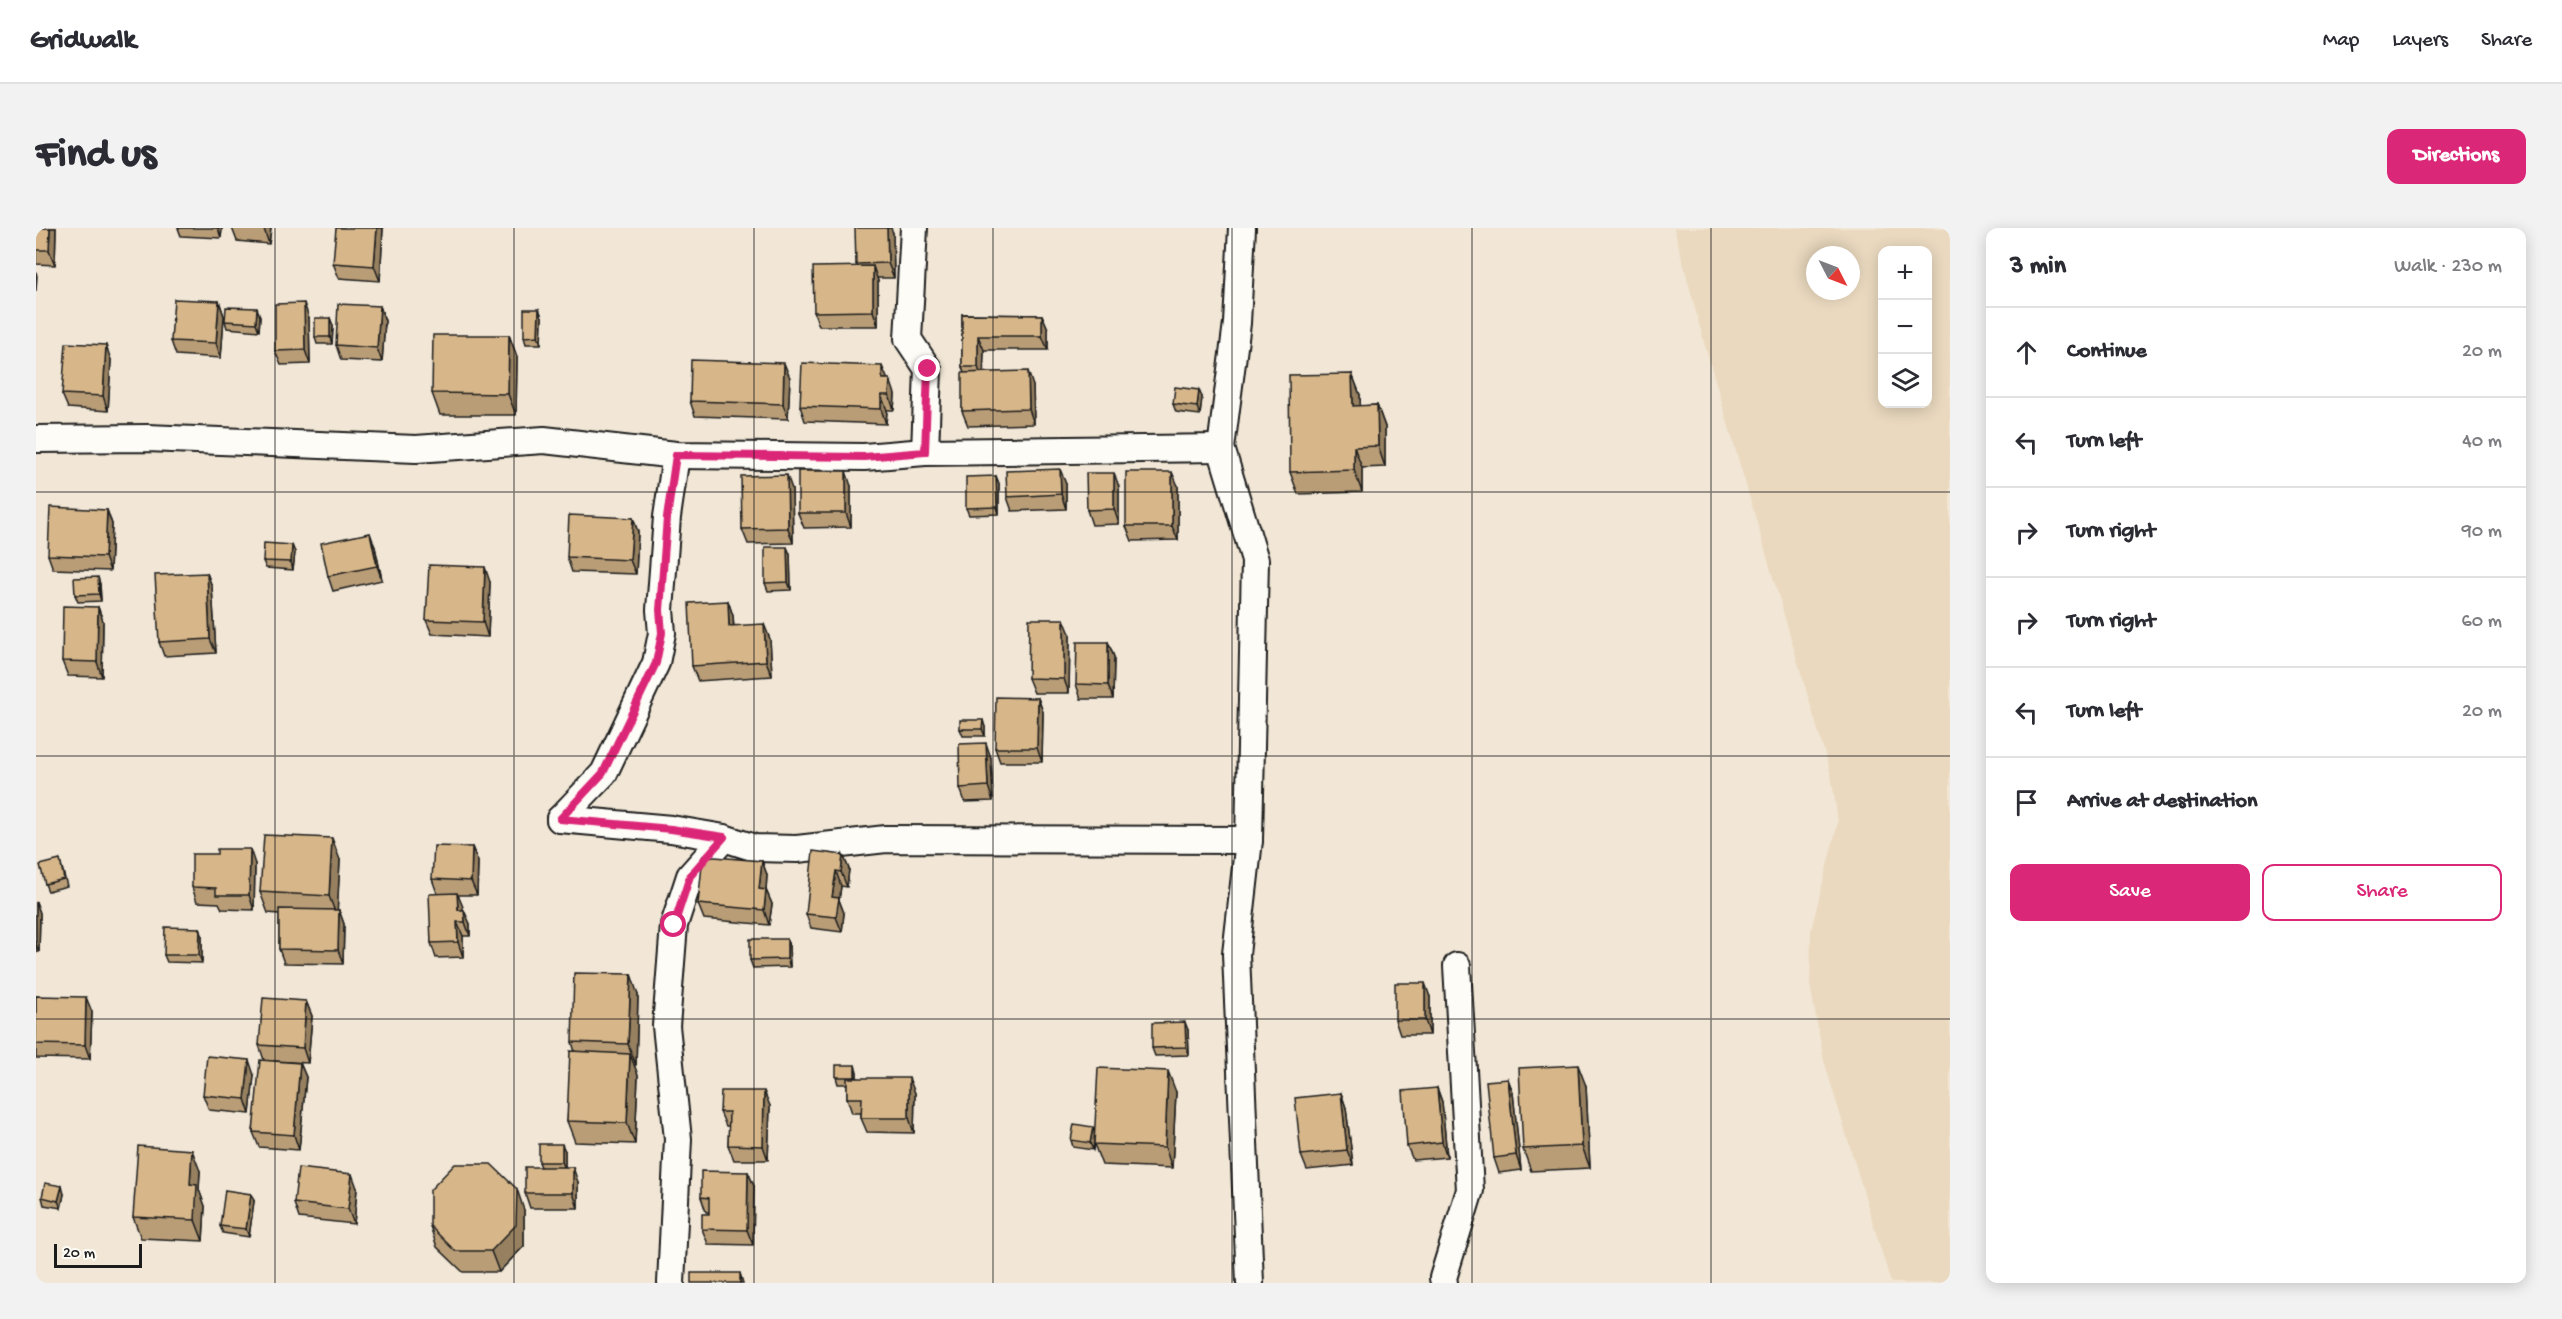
<!DOCTYPE html>
<meta charset="utf-8">
<style>
:root{--surface:#fff;--page:#f2f2f3;--text:#2b2b33;--muted:#7c7c81;--line:#e1e1e2;--accent:#db2777}
body{margin:0;font-family:"Gochi Hand",sans-serif;background:var(--page);color:var(--text)}
.controls{position:absolute;right:18px;top:18px;display:grid;overflow:hidden;border-radius:12px;box-shadow:0 3px 15px #0003}
.controls button{width:54px;height:54px;display:grid;place-items:center;padding:0;border:0;border-bottom:2px solid var(--line);background:var(--surface);color:var(--text);font:30px sans-serif}
.compass{position:absolute;left:1770px;top:18px;width:54px;height:54px;border-radius:50%;background:var(--surface);box-shadow:0 3px 15px #0003;rotate:132deg}
.scale{position:absolute;left:18px;bottom:15px;width:88px;box-sizing:border-box;padding-left:6px;border:3px solid #1c1c1c;border-top:0;font-size:16px;line-height:21px;white-space:nowrap;color:#1c1c1c;-webkit-text-stroke:4px #fdfcf7;paint-order:stroke}
.stop{position:absolute;width:18px;height:18px;margin:-14px;border:4px solid #db2777;border-radius:50%;background:#fff}
.stop.end{background:#db2777;border-color:#fff;box-shadow:0 2px 6px #0008}
.list{margin:0;padding:0;list-style:none}
h2{display:flex;justify-content:space-between;align-items:center;height:78px;margin:0;padding:0 24px;font-size:26px}
h2 small{font-size:20px;font-weight:400;color:var(--muted)}
.list li{display:grid;grid-template-columns:39px 1fr auto;gap:18px;align-items:center;box-sizing:border-box;height:90px;padding:0 24px;border-top:2px solid var(--line)}
.list b{display:block;font-size:22px;white-space:nowrap}
.list em{font-size:20px;font-style:normal;color:var(--muted)}
.actions{display:flex;gap:12px;padding:18px 24px}
.actions a{flex:1;padding:14px 0;border:2px solid var(--accent);border-radius:12px;text-align:center;font-size:21px;color:var(--accent)}
.actions .main{background:var(--accent);color:#fff}
.icon{flex:none;width:33px;height:33px;fill:none;stroke:currentColor;stroke-width:2;stroke-linecap:round;stroke-linejoin:round}
.map{position:relative;flex:none;width:1914px;height:1055px;overflow:hidden;border-radius:12px}
header{display:flex;align-items:center;gap:36px;box-sizing:border-box;height:84px;padding:0 30px;background:var(--surface);border-bottom:2px solid var(--line)}
header strong{font-size:28px}
nav{display:flex;gap:33px;margin-inline-start:auto;font-size:21px}
.intro{display:flex;align-items:center;justify-content:space-between;box-sizing:border-box;height:144px;padding:0 36px}
h1{margin:0;font-size:42px}
.button{padding:15px 27px;border-radius:12px;background:var(--accent);color:#fff;font-size:21px;font-weight:700}
main{display:flex;gap:36px;padding:0 36px}
aside{flex:1;background:var(--surface);border-radius:12px;box-shadow:0 3px 15px #0003}
.map>svg:first-child{display:block}
.built{fill:#ead9bf;fill-rule:evenodd}
.lines{fill:none;stroke-linecap:round;stroke-linejoin:round}
.minor-casing{stroke:#1c1c1c;stroke-width:30}
.minor{stroke:#fdfcf7;stroke-width:26}
.wall{fill:#b99d77;stroke:#1c1c1c;stroke-width:1.5}
.shaded-wall{fill:#968061;stroke:#1c1c1c;stroke-width:1.5}
.building{fill:#d7b78a;stroke:#1c1c1c;stroke-width:1.5}
.route{stroke:#db2777;stroke-width:8}
.grid{fill:none;stroke:#1c1c1c;stroke-width:1.5;stroke-opacity:0.55}
</style>
<header>
<strong>Gridwalk</strong>
<nav><a>Map</a><a>Layers</a><a>Share</a></nav>
</header>
<div class="intro"><h1>Find us</h1><a class="button">Directions</a></div>
<main>
<div class="map">
<svg width="1914" height="1055" viewBox="0 0 1914 1055">
<rect width="100%" height="100%" fill="#f2e7d6"/>
<filter id="ink" filterUnits="userSpaceOnUse"><feTurbulence type="fractalNoise" baseFrequency=".0167" numOctaves="2"/><feDisplacementMap in="SourceGraphic" scale="12" xChannelSelector="R" yChannelSelector="G"/><feConvolveMatrix kernelMatrix="1 2 1 2 8 2 1 2 1" color-interpolation-filters="sRGB"/></filter>
<g filter="url(#ink)">
<path class="built" d="M1638,0h276v1055h-59l-67,-222 -14,-76 1,-55 27,-108 -7,-47 -128,-436zM1846,22h46v154h-46zM1779,27h36v36h-36z"/>
<g class="lines">
<g class="minor-casing">
<g id="minor">
<polyline points="878,0 872,111 892,141 889,224"/>
<polyline points="1206,0 1201,95 1185,220 1219,332 1213,612 1200,726 1214,1055"/>
<polyline points="0,211 111,210 380,221 508,212 640,227 828,229 889,224 1185,220"/>
<polyline points="524,591 635,601 688,610 719,620 761,621 850,611 1213,612"/>
<polyline points="524,591 568,545 620,435 626,405 624,382 631,289 640,227"/>
<polyline points="635,1055 642,911 630,798 638,697 654,648 688,610"/>
<polyline points="1408,1055 1407,1050 1434,962 1421,738"/>
</g>
</g>
<use href="#minor" class="minor"/>
</g>
<g class="wall">
<polygon points="0,0 20,0 19,37 0,36"/>
<polygon points="142,0 186,0 185,10 145,8"/>
<polygon points="196,0 235,0 233,16 201,13"/>
<polygon points="347,0 344,53 303,50 297,35"/>
<polygon points="857,5 858,50 841,50 842,53 842,98 783,98 778,84 821,38 820,36"/>
<polygon points="183,73 188,88 185,130 140,127 135,113"/>
<polygon points="344,78 349,93 346,134 305,132 300,117"/>
<polygon points="503,81 506,89 505,116 490,116 488,109"/>
<polygon points="926,86 1006,87 1012,101 1012,122 948,122 947,145 997,158 998,196 932,198 926,183 928,145 926,139"/>
<polygon points="224,88 223,103 191,100 189,93"/>
<polygon points="273,90 274,136 245,137 239,123"/>
<polygon points="294,90 297,98 296,116 281,116 279,109"/>
<polygon points="473,107 481,129 480,187 404,187 396,165"/>
<polygon points="75,132 72,183 32,180 26,166"/>
<polygon points="1316,146 1324,167 1324,178 1341,177 1349,199 1349,239 1326,240 1326,264 1262,266 1254,244"/>
<polygon points="754,150 752,191 659,188 654,173"/>
<polygon points="851,151 859,166 858,182 851,182 850,196 769,193 764,178"/>
<polygon points="1166,169 1164,187 1140,184 1137,176"/>
<polygon points="960,248 963,256 963,286 933,287 930,280"/>
<polygon points="1030,256 1030,281 976,283 971,269"/>
<polygon points="815,258 815,299 768,300 762,285"/>
<polygon points="1142,258 1142,312 1096,313 1090,298"/>
<polygon points="1083,259 1083,296 1056,297 1051,282"/>
<polygon points="756,261 757,315 712,316 706,301"/>
<polygon points="71,282 76,296 74,343 17,341 12,327"/>
<polygon points="597,290 602,304 600,346 536,344 531,329"/>
<polygon points="339,319 346,352 297,363 292,348"/>
<polygon points="259,324 257,342 230,340 227,333"/>
<polygon points="754,326 755,362 732,363 729,355"/>
<polygon points="171,345 176,359 180,425 128,428 123,414"/>
<polygon points="454,354 452,409 396,406 390,392"/>
<polygon points="64,356 65,373 42,374 39,367"/>
<polygon points="692,373 697,388 698,398 734,411 736,448 662,453 656,438"/>
<polygon points="62,379 67,393 66,449 32,448 26,433"/>
<polygon points="1034,406 1033,465 998,465 992,450"/>
<polygon points="1072,414 1078,429 1077,471 1045,471 1040,456"/>
<polygon points="1002,470 1007,484 1006,534 964,534 959,520"/>
<polygon points="949,499 949,508 927,508 924,501"/>
<polygon points="955,530 957,573 929,574 924,560"/>
<polygon points="436,619 442,634 441,667 422,667 427,682 434,696 434,708 427,708 427,729 400,730 395,715 401,665 396,651"/>
<polygon points="807,627 813,641 811,659 805,658 803,672 808,685 806,704 775,700 770,686"/>
<polygon points="24,632 31,658 12,663 9,656"/>
<polygon points="304,632 301,682 303,682 308,696 307,736 248,735 243,721 243,686 232,685 224,664"/>
<polygon points="726,633 731,647 730,662 736,676 733,697 668,691 662,676"/>
<polygon points="219,636 218,682 186,681 183,675 161,674 156,659"/>
<polygon points="0,674 4,685 3,724 0,724"/>
<polygon points="164,700 166,707 166,735 131,734 128,727"/>
<polygon points="751,711 753,718 754,739 717,740 714,732"/>
<polygon points="602,767 600,837 598,837 602,847 599,916 539,914 531,893 539,824 536,814"/>
<polygon points="0,768 56,784 54,831 0,830"/>
<polygon points="1394,769 1394,807 1364,807 1359,792"/>
<polygon points="270,773 276,788 272,835 237,833 264,835 270,849 263,922 223,919 217,904 228,832 223,817"/>
<polygon points="1152,802 1153,827 1119,828 1116,820"/>
<polygon points="821,844 821,850 879,865 878,905 831,904 825,890 825,885 816,885 811,870 811,856 802,856 800,849"/>
<polygon points="218,847 214,886 173,882 167,867"/>
<polygon points="1472,851 1477,865 1485,942 1463,945 1458,930"/>
<polygon points="1550,858 1554,940 1495,943 1487,921"/>
<polygon points="1401,860 1406,874 1411,929 1377,932 1371,918"/>
<polygon points="1140,864 1136,940 1066,937 1058,916 1058,912 1057,922 1037,919 1035,912 1059,905"/>
<polygon points="1305,865 1310,880 1317,937 1271,942 1265,927"/>
<polygon points="734,878 732,932 698,932 692,917 693,898 690,898 684,884"/>
<polygon points="529,923 529,939 542,954 542,980 494,980 489,965 505,939 503,934"/>
<polygon points="164,943 163,962 169,978 167,1013 105,1010 97,989"/>
<polygon points="712,944 718,958 717,1017 672,1016 666,1001 673,984 670,984 665,969"/>
<polygon points="321,960 318,996 263,990 258,975"/>
<polygon points="28,966 25,980 8,977 6,969"/>
<polygon points="218,973 213,1009 187,1005 184,998"/>
<polygon points="488,982 488,1018 463,1044 427,1044 401,1019 394,998"/>
</g>
<g class="shaded-wall">
<polygon points="14,0 20,0 19,37 13,22"/>
<polygon points="182,0 186,0 185,10"/>
<polygon points="228,0 235,0 233,16 228,1"/>
<polygon points="341,0 347,0 344,53 338,38"/>
<polygon points="851,0 855,0 857,5 858,50 852,35"/>
<polygon points="837,38 842,53 842,98 837,83"/>
<polygon points="0,44 1,48 0,63"/>
<polygon points="183,73 188,88 185,130 180,115"/>
<polygon points="268,75 273,90 274,136 269,122"/>
<polygon points="344,78 349,93 346,134 341,120"/>
<polygon points="221,80 224,88 223,103 220,95"/>
<polygon points="503,81 506,89 505,116 502,108"/>
<polygon points="1006,87 1012,101 1012,122 1006,108"/>
<polygon points="294,90 297,98 296,116 294,109"/>
<polygon points="473,107 481,129 480,187 472,166"/>
<polygon points="942,108 948,122 947,154 942,139"/>
<polygon points="70,117 75,132 72,183 67,168"/>
<polygon points="748,135 754,150 752,191 747,176"/>
<polygon points="846,138 852,152 846,151"/>
<polygon points="992,143 997,158 998,196 993,181"/>
<polygon points="1316,146 1324,167 1325,199 1317,178"/>
<polygon points="854,151 859,166 858,182 853,167"/>
<polygon points="1163,162 1166,169 1164,187 1161,179"/>
<polygon points="845,167 851,182 850,196 845,181"/>
<polygon points="1341,177 1349,199 1349,239 1342,218"/>
<polygon points="1318,219 1326,240 1326,264 1318,242"/>
<polygon points="1024,241 1030,256 1030,281 1025,266"/>
<polygon points="810,243 815,258 815,299 810,285"/>
<polygon points="1136,244 1142,258 1142,312 1136,298"/>
<polygon points="1078,245 1083,259 1083,296 1078,281"/>
<polygon points="751,247 756,261 757,315 752,300"/>
<polygon points="960,248 963,256 963,286 961,279"/>
<polygon points="71,282 76,296 74,343 69,329"/>
<polygon points="597,290 602,304 600,346 594,332"/>
<polygon points="334,305 339,319 346,352 341,338"/>
<polygon points="256,317 259,324 257,342 255,334"/>
<polygon points="751,319 754,326 755,362 752,354"/>
<polygon points="449,339 454,354 452,409 447,394"/>
<polygon points="171,345 176,359 180,425 174,411"/>
<polygon points="62,349 64,356 65,373 63,366"/>
<polygon points="692,373 697,388 698,413 693,398"/>
<polygon points="62,379 67,393 66,449 61,434"/>
<polygon points="1028,391 1034,406 1033,465 1028,451"/>
<polygon points="728,396 734,411 736,448 730,433"/>
<polygon points="1072,414 1078,429 1077,471 1072,457"/>
<polygon points="1002,470 1007,484 1006,534 1001,520"/>
<polygon points="947,492 949,499 949,508 946,501"/>
<polygon points="950,515 955,530 957,573 952,558"/>
<polygon points="296,610 304,632 301,689 293,668"/>
<polygon points="436,619 442,634 441,667 435,653"/>
<polygon points="214,621 219,636 218,682 213,667"/>
<polygon points="807,627 813,641 811,659 805,644"/>
<polygon points="726,633 731,647 729,675 723,661"/>
<polygon points="800,643 805,658 803,672 808,685 806,704 800,689 796,669"/>
<polygon points="730,662 736,676 733,697 728,682"/>
<polygon points="421,665 427,679 427,694 422,682"/>
<polygon points="0,674 4,685 3,724 0,716"/>
<polygon points="303,682 308,696 307,736 302,722"/>
<polygon points="428,682 434,696 434,708 429,694"/>
<polygon points="421,694 427,708 427,729 422,714"/>
<polygon points="164,700 166,707 166,735 163,727"/>
<polygon points="751,711 753,718 754,739 751,731"/>
<polygon points="595,746 602,767 600,837 592,816"/>
<polygon points="1389,755 1394,769 1394,807 1389,792"/>
<polygon points="50,769 56,784 54,831 49,817"/>
<polygon points="270,773 276,788 272,835 267,820"/>
<polygon points="1149,794 1152,802 1153,827 1150,819"/>
<polygon points="594,826 602,847 599,916 591,895"/>
<polygon points="213,832 218,847 214,886 209,871"/>
<polygon points="264,835 270,849 263,922 258,907"/>
<polygon points="819,837 821,844 821,856 819,849"/>
<polygon points="1542,837 1550,858 1554,940 1546,918"/>
<polygon points="1132,843 1140,864 1136,940 1129,919"/>
<polygon points="873,850 879,865 878,905 873,890"/>
<polygon points="1472,851 1477,865 1485,942 1480,927"/>
<polygon points="1401,860 1406,874 1411,929 1406,914"/>
<polygon points="728,863 734,878 732,932 727,918"/>
<polygon points="1305,865 1310,880 1317,937 1311,922"/>
<polygon points="1057,899 1059,907 1057,922 1054,915"/>
<polygon points="526,916 529,923 529,941 526,934"/>
<polygon points="156,922 164,943 163,962 169,978 167,1013 159,992 154,956"/>
<polygon points="537,939 542,954 542,980 537,965"/>
<polygon points="712,944 718,958 717,1017 711,1002"/>
<polygon points="316,946 321,960 318,996 312,981"/>
<polygon points="26,958 28,966 25,980 22,973"/>
<polygon points="481,961 488,982 488,1018 463,1044 455,1023"/>
<polygon points="215,966 218,973 213,1009 210,1001"/>
<polygon points="704,1045 707,1055 704,1055"/>
</g>
<g class="building">
<polygon points="0,0 14,0 13,22 0,22"/>
<polygon points="300,0 341,0 338,38 297,35"/>
<polygon points="819,0 851,0 852,35 820,36"/>
<polygon points="837,38 837,83 778,84 777,39"/>
<polygon points="138,71 183,73 180,115 135,113"/>
<polygon points="268,75 269,122 239,123 239,76"/>
<polygon points="302,76 344,78 341,120 300,117"/>
<polygon points="190,79 221,80 220,95 189,93"/>
<polygon points="488,81 503,81 502,108 488,109"/>
<polygon points="926,86 1006,87 1006,108 942,108 942,139 926,139"/>
<rect x="279" y="90" width="15" height="19"/>
<polygon points="397,107 473,107 472,166 396,165"/>
<polygon points="30,115 70,117 67,168 26,166"/>
<polygon points="655,132 748,135 747,176 654,173"/>
<polygon points="766,135 846,138 846,151 854,151 853,167 845,167 845,181 764,178"/>
<polygon points="992,143 993,181 926,183 926,145"/>
<polygon points="1316,146 1317,178 1341,177 1342,218 1318,219 1318,242 1254,244 1253,147"/>
<polygon points="1139,159 1163,162 1161,179 1137,176"/>
<polygon points="1024,241 1025,266 971,269 970,243"/>
<rect x="762" y="243" width="48" height="42"/>
<rect x="1090" y="244" width="46" height="54"/>
<polygon points="1050,245 1078,245 1078,281 1051,282"/>
<polygon points="751,247 752,300 706,301 705,248"/>
<polygon points="960,248 961,279 930,280 930,249"/>
<polygon points="14,279 71,282 69,329 12,327"/>
<polygon points="533,287 597,290 594,332 531,329"/>
<polygon points="334,305 341,338 292,348 285,315"/>
<polygon points="228,315 256,317 255,334 227,333"/>
<polygon points="729,319 751,319 752,354 729,355"/>
<polygon points="393,337 449,339 447,394 390,392"/>
<polygon points="171,345 174,411 123,414 119,347"/>
<polygon points="62,349 63,366 39,367 38,350"/>
<polygon points="692,373 693,398 728,396 730,433 656,438 653,375"/>
<polygon points="27,378 62,379 61,434 26,433"/>
<polygon points="993,391 1028,391 1028,451 992,450"/>
<polygon points="1041,414 1072,414 1072,457 1040,456"/>
<polygon points="960,469 1002,470 1001,520 959,520"/>
<polygon points="924,492 947,492 946,501 924,501"/>
<polygon points="950,515 952,558 924,560 923,516"/>
<polygon points="228,607 296,610 293,668 224,664"/>
<polygon points="398,618 436,619 435,653 396,651"/>
<polygon points="181,621 214,621 213,667 180,667 180,660 156,659 156,626 181,626"/>
<polygon points="777,623 807,627 805,644 800,643 796,669 803,670 800,689 770,686"/>
<polygon points="667,628 726,633 723,661 730,662 728,682 662,676"/>
<polygon points="24,632 28,651 9,656 4,637"/>
<polygon points="421,665 422,682 428,682 429,694 421,694 422,714 395,715 393,666"/>
<polygon points="243,681 303,682 302,722 243,721"/>
<polygon points="129,699 164,700 163,727 128,727"/>
<polygon points="714,711 751,711 751,731 714,732"/>
<polygon points="538,745 595,746 592,816 536,814"/>
<rect x="1359" y="755" width="30" height="37"/>
<polygon points="0,768 50,769 49,817 0,816"/>
<polygon points="227,770 270,773 267,820 223,817"/>
<polygon points="1149,794 1150,819 1116,820 1116,795"/>
<polygon points="534,823 594,826 591,895 531,893"/>
<polygon points="171,828 213,832 209,871 167,867"/>
<polygon points="224,832 264,835 258,907 217,904"/>
<rect x="800" y="837" width="19" height="12"/>
<polygon points="1542,837 1546,918 1487,921 1483,840"/>
<polygon points="1062,840 1132,843 1129,919 1058,916"/>
<polygon points="811,850 873,850 873,890 825,890 826,870 811,870"/>
<polygon points="1472,851 1480,927 1458,930 1450,853"/>
<polygon points="1401,860 1406,914 1371,918 1367,863"/>
<polygon points="685,863 728,863 727,918 692,917 693,884 684,884"/>
<polygon points="1305,865 1311,922 1265,927 1259,870"/>
<polygon points="1038,896 1057,899 1054,915 1035,912"/>
<rect x="503" y="916" width="23" height="18"/>
<polygon points="102,918 156,922 154,956 161,957 159,992 97,989"/>
<polygon points="419,936 455,936 481,961 480,997 455,1023 419,1023 394,998 394,962"/>
<rect x="489" y="939" width="48" height="26"/>
<polygon points="262,940 316,946 312,981 258,975"/>
<polygon points="665,943 712,944 711,1002 666,1001 666,986 673,986 673,970 665,969"/>
<polygon points="9,955 26,958 22,973 6,969"/>
<polygon points="189,962 215,966 210,1001 184,998"/>
<rect x="655" y="1045" width="49" height="10"/>
</g>
</g>
<g class="lines" filter="url(#ink)">
<polyline class="route" points="638,697 654,648 688,609 635,601 524,591 567,545 620,435 626,405 624,382 631,290 640,227 828,229 889,224 892,141"/>
</g>
<path class="grid" d="M239,0v1055M478,0v1055M718,0v1055M957,0v1055M1196,0v1055M1436,0v1055M1675,0v1055M0,264h1914M0,528h1914M0,791h1914"/>
</svg>
<div class="controls">
<button>+</button>
<button>−</button>
<button><svg class="icon" aria-label="layers" viewBox="0 0 24 24"><path d="M12 4l9 5-9 5-9-5zM3 14l9 5 9-5"/></svg></button>
</div>
<svg class="compass" viewBox="-18 -18 36 36"><path d="M0-13l5 13h-10z" fill="#e53935"/><path d="M0 13l5-13h-10z" fill="#7c7c81"/></svg>
<div class="scale">20 m</div>
<div class="stop" style="left:638px;top:697px"></div>
<div class="stop end" style="left:892px;top:141px"></div>
</div>
<aside>
<h2>3 min<small>Walk · 230 m</small></h2>
<ul class="list">
<li><svg class="icon" aria-label="ahead" viewBox="0 0 24 24"><path d="M12 20V5M6 11l6-6 6 6"/></svg><div><b>Continue</b></div><em>20 m</em></li>
<li><svg class="icon" aria-label="left" viewBox="0 0 24 24"><path d="M17 20v-9H6M10 6l-5 5 5 5"/></svg><div><b>Turn left</b></div><em>40 m</em></li>
<li><svg class="icon" aria-label="right" viewBox="0 0 24 24"><path d="M7 20v-9h11M14 6l5 5-5 5"/></svg><div><b>Turn right</b></div><em>90 m</em></li>
<li><svg class="icon" aria-label="right" viewBox="0 0 24 24"><path d="M7 20v-9h11M14 6l5 5-5 5"/></svg><div><b>Turn right</b></div><em>60 m</em></li>
<li><svg class="icon" aria-label="left" viewBox="0 0 24 24"><path d="M17 20v-9H6M10 6l-5 5 5 5"/></svg><div><b>Turn left</b></div><em>20 m</em></li>
<li><svg class="icon" aria-label="arrive" viewBox="0 0 24 24"><path d="M6 21V4h12l-3 4 3 4H6"/></svg><div><b>Arrive at destination</b></div></li>
</ul>
<div class="actions"><a class="main">Save</a><a>Share</a></div>
</aside>
</main>
